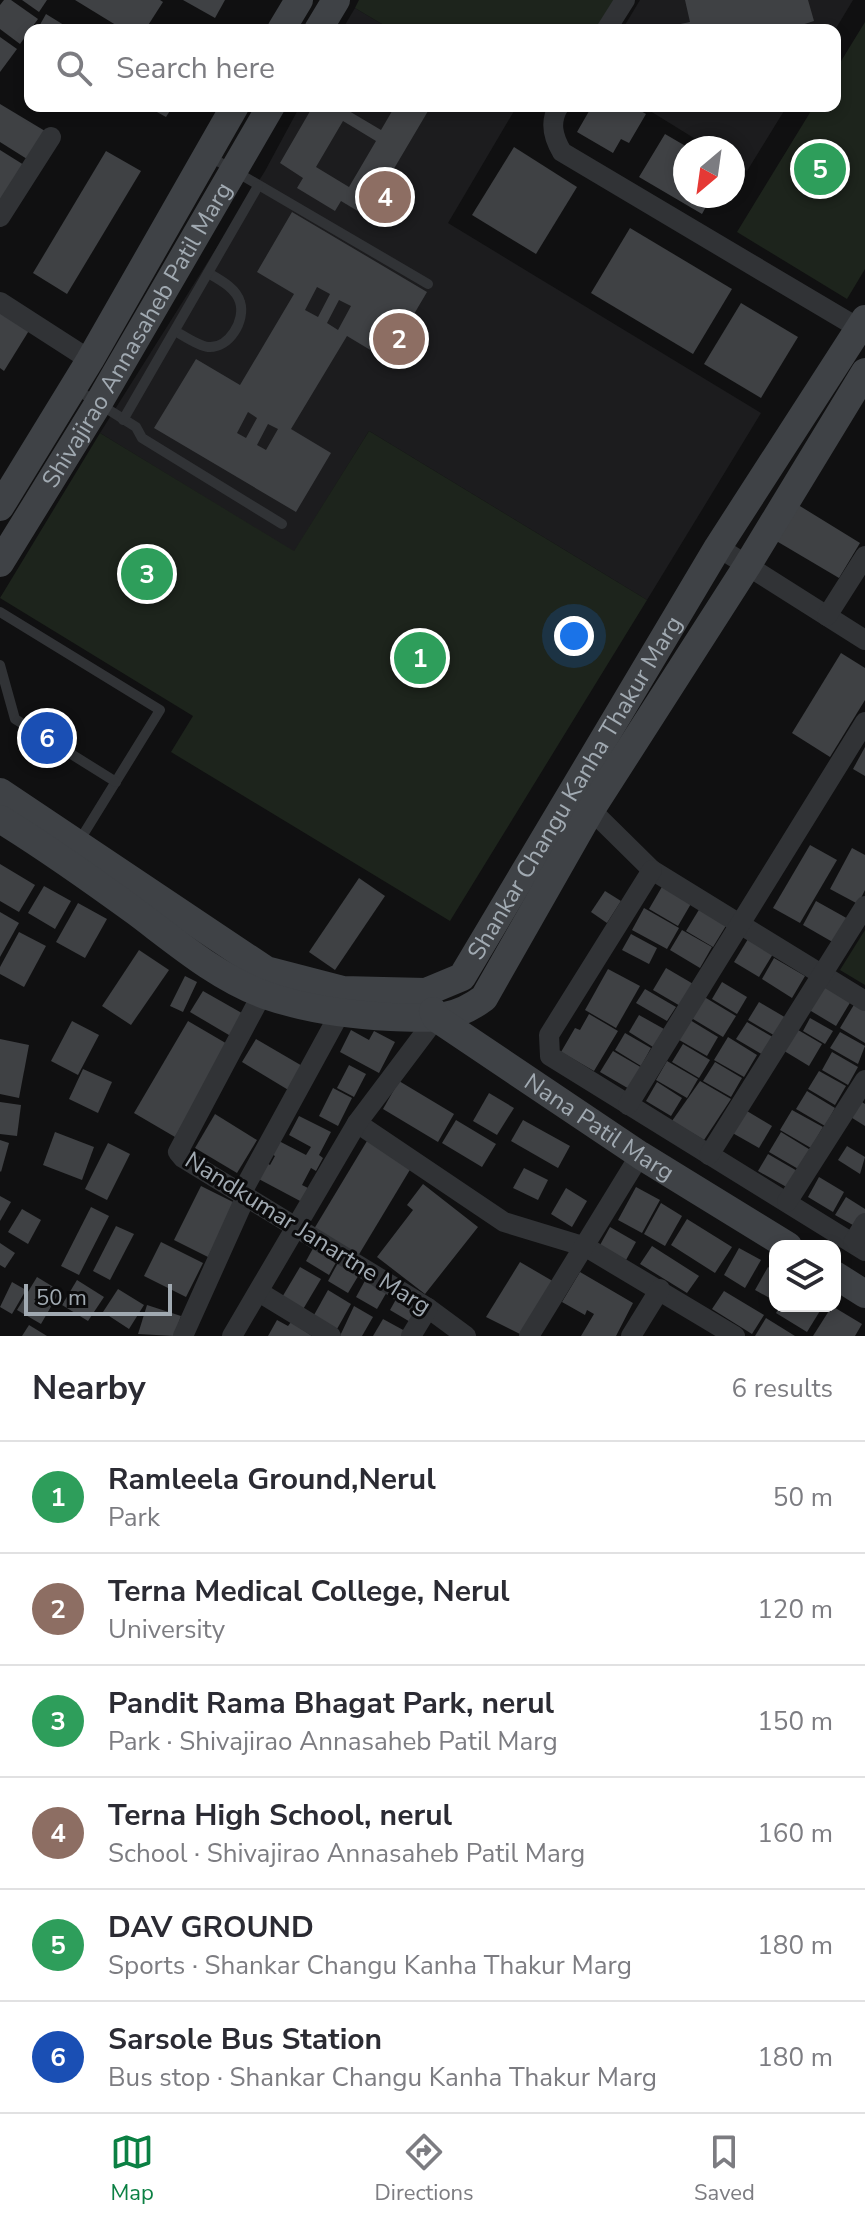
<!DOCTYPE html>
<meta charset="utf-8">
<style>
:root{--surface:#fff;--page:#f7f7f7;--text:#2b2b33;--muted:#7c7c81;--line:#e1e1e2;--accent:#0b8043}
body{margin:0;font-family:"Nunito Sans",sans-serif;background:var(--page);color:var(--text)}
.controls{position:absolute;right:24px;bottom:24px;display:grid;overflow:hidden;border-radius:16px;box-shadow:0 4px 12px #0003}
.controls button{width:72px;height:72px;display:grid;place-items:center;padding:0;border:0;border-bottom:2px solid var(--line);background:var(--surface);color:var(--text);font:40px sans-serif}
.compass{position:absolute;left:673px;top:136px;width:72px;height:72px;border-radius:50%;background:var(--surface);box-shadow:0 4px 12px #0003;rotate:209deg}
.scale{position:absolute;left:24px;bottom:20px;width:148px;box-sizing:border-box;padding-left:8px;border:4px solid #a1aab2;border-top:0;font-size:22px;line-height:28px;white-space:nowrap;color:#a1aab2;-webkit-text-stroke:6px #0b0b0c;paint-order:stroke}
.you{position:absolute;left:574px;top:636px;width:28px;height:28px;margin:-20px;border:6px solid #fff;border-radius:50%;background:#1a73e8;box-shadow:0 0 0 12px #1a73e833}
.badge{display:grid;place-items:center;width:52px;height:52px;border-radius:50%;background:var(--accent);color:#fff;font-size:26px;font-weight:700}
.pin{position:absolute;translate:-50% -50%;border:4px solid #fff;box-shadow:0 2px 8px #0006}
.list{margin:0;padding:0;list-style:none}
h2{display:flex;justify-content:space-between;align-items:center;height:104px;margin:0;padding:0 32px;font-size:34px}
h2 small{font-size:26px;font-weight:400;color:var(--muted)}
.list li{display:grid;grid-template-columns:52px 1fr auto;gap:24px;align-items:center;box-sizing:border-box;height:112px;padding:0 32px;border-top:2px solid var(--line)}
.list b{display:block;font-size:30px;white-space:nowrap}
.list p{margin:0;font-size:26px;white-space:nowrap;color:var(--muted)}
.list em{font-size:26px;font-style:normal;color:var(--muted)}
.icon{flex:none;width:44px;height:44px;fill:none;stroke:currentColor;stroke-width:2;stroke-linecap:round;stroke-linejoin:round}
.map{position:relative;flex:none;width:865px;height:1336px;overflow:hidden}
.search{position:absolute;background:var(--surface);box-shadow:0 4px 12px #0003;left:24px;right:24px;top:24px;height:88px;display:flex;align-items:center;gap:20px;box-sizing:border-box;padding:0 28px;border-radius:16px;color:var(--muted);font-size:30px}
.sheet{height:776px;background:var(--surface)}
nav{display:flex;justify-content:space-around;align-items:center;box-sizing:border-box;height:112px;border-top:2px solid var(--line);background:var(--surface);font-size:22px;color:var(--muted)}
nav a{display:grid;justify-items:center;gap:4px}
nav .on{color:var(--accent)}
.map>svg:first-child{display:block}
.built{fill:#1c1c1e}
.green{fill:#1d241c}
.building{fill:#3f4144;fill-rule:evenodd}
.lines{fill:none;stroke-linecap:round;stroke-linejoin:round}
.lane{stroke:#313336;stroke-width:10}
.street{stroke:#313336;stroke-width:20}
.secondary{stroke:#3f4246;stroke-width:28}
.labels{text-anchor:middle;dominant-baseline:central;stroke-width:6;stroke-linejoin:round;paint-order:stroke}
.street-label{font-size:24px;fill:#a1aab2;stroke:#0b0b0c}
</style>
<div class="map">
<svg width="865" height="1336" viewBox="0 0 865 1336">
<rect width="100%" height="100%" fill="#101011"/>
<g class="built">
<polygon points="640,0 853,0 835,30 622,30"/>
<polygon points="355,8 392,30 342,30"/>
<polygon points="300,106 517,106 448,223 761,413 647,600 369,431 294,552 100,433 265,171"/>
<polygon points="642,106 787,106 747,171 733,162 733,148 710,148"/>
</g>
<g class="green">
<polygon points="359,0 614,0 595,30 392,30 355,8"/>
<polygon points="865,22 865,269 847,299 737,232 814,106 835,106 835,71"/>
<polygon points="369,431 647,600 450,921 171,752 193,716 0,598 100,433 294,551"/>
<polygon points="865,930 865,985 840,970"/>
</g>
<g class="building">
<polygon points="4,0 11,0 38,19 20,44 0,29 0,5"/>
<polygon points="22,0 47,0 39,12"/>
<polygon points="75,0 160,0 163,2 145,30 124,30"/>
<polygon points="183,0 225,0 215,18"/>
<polygon points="685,0 808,0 814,21 786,30 652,30 690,22"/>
<polygon points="46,14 72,30 37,30"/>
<polygon points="0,37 17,49 0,72"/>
<polygon points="0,104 45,131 27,159 0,142"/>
<polygon points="146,106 173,106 166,117"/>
<path d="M313,106h39l-3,5 32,19 14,-24h36l-65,110 -25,-15 -6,10 -38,-23 6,-10 -23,-15zM343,121l33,20 -27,46 -33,-20z"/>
<polygon points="592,106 632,106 646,114 629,143 621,139 613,153 577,132"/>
<polygon points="665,134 689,148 685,148 685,196 712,196 702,214 639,177"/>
<polygon points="514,147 577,187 536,254 472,215"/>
<polygon points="0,150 24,165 0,204"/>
<polygon points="106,151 141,171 67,294 33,273"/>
<path d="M292,212l135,80 -40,68 -40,-24 -56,93 40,24 -35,59 -142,-84 42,-69 44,26 54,-91 -37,-22zM317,287l13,7 -12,23 -13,-7zM339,300l12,6 -13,24 -11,-7zM248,412l9,6 -11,20 -9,-5zM268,424l10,5 -12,21 -9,-5z"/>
<polygon points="630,228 732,289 693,354 591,293"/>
<polygon points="741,303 798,337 761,398 704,364"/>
<polygon points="0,310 30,329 4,371 0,368"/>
<polygon points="795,503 860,543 839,578 773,539"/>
<polygon points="841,653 865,668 865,700 830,757 792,733"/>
<polygon points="865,747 865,776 853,769"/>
<polygon points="810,845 837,860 800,923 773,908"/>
<polygon points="852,848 865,855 865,890 858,904 830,889"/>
<polygon points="0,864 35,885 19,912 0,901"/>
<polygon points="359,878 385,896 335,970 309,952"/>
<polygon points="663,885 692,902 678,926 649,909"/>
<polygon points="44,886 71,901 55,929 28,913"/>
<polygon points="605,891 621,901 607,923 591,912"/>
<polygon points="816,901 850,920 836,944 803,925"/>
<polygon points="78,903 107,919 85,958 56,942"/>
<polygon points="644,908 679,928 667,949 632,930"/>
<polygon points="700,908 727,924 713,947 686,931"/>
<polygon points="0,912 19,923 0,957"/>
<polygon points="682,930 712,947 700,968 670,950"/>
<polygon points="19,932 46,946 24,987 0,974 0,967"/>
<polygon points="631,934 657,948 649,964 622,950"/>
<polygon points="748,939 773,954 759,977 734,962"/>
<polygon points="139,950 169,970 131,1025 102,1006"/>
<polygon points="774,958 805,976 792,998 762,979"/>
<polygon points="666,968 695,985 682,1007 653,990"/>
<polygon points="608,969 640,986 616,1028 585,1010"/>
<polygon points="185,976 197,982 183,1012 170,1006"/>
<polygon points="722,982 747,997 737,1014 712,999"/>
<polygon points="821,983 851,1001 836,1026 806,1008"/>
<polygon points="645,989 676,1007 667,1021 636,1003"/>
<polygon points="203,991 247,1016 234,1038 190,1012"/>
<polygon points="701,995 736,1016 723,1037 688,1016"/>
<polygon points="759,1002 788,1019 777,1037 748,1020"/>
<polygon points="855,1003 865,1009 865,1043 840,1028"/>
<polygon points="589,1014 618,1031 594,1071 561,1052 575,1028 580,1030"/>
<polygon points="639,1015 664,1029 653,1047 629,1032"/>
<polygon points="685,1017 718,1037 707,1056 674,1037"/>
<polygon points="810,1018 833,1031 825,1044 803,1031"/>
<polygon points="72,1021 99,1035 78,1075 51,1061"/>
<polygon points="188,1021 229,1045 175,1137 134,1113"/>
<polygon points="747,1022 776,1039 765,1056 736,1039"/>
<polygon points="793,1027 822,1044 809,1066 781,1049"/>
<polygon points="351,1030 369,1040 374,1031 395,1042 379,1073 340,1052"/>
<polygon points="840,1032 865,1046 858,1064 830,1048"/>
<polygon points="625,1033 651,1048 641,1066 615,1050"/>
<polygon points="728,1037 757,1055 744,1077 714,1060"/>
<polygon points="0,1039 29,1045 19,1098 0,1094"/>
<polygon points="256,1039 304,1067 290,1091 242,1062"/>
<polygon points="683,1044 710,1060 699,1078 672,1062"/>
<polygon points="613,1051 644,1069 631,1090 600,1072"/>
<polygon points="832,1052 858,1067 848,1085 822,1070"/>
<polygon points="667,1061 698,1079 687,1098 656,1080"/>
<polygon points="715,1062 742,1078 731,1097 703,1081"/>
<polygon points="349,1065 366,1074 354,1097 337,1088"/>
<polygon points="83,1069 112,1082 98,1113 69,1099"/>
<polygon points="819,1071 846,1086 835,1105 808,1089"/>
<polygon points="399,1081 454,1114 438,1142 383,1109"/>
<polygon points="700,1081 731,1099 704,1140 672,1121"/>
<polygon points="657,1082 682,1098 671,1116 646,1101"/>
<polygon points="333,1088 352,1098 338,1126 319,1116"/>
<polygon points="807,1091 835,1108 825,1126 796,1109"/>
<polygon points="489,1093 514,1108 497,1135 473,1121"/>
<polygon points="859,1100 865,1104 865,1126 849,1116"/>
<polygon points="0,1102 21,1105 17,1136 0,1134"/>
<polygon points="742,1108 772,1126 759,1148 729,1131"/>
<polygon points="792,1110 823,1127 811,1148 780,1130"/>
<polygon points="215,1114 257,1140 237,1173 195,1148"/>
<polygon points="299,1116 331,1132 319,1155 323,1158 316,1171 311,1168 302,1185 308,1188 302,1202 255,1177 263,1161 270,1165 275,1156 270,1153 277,1140 306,1155 311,1147 289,1135"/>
<polygon points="456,1120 496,1144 482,1167 442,1143"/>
<polygon points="523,1120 570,1146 558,1168 511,1141"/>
<polygon points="55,1132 94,1147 82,1180 43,1165"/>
<polygon points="781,1132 812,1151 800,1170 769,1152"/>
<polygon points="0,1140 9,1143 1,1172 0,1171"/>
<polygon points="367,1141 411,1168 358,1256 314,1229"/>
<polygon points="108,1143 130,1154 107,1200 85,1189"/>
<polygon points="847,1146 865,1157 860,1174 838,1160"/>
<polygon points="768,1154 799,1172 790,1189 758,1171"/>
<polygon points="524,1168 548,1180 538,1200 513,1188"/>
<polygon points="819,1177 844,1192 833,1212 808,1197"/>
<polygon points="423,1184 478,1227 425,1294 377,1257 413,1210 407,1205"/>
<polygon points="201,1186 235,1203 208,1257 174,1240"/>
<polygon points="636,1187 660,1200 642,1233 618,1220"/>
<polygon points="566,1188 587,1201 572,1227 551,1214"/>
<polygon points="0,1196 11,1202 0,1221"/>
<polygon points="846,1197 865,1209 865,1221 860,1229 835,1215"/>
<polygon points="661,1203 682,1216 665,1246 644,1234"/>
<polygon points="91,1207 109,1216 79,1275 61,1266"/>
<polygon points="22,1209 41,1220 28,1244 8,1232"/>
<polygon points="687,1219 732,1247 715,1273 671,1245"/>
<polygon points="116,1226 134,1234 110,1280 93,1271"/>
<polygon points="610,1227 636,1242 626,1260 600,1245"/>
<polygon points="161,1242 203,1263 186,1297 144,1276"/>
<polygon points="0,1243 15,1253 5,1268 0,1265"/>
<polygon points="316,1243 339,1257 329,1275 306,1261"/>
<polygon points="652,1246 699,1276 687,1293 640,1264"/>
<polygon points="739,1248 761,1260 745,1288 724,1275"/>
<polygon points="339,1261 360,1273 348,1293 328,1281"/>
<polygon points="520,1262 556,1283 524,1336 486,1317"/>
<polygon points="300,1267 321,1279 302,1311 281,1299"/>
<polygon points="768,1267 775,1271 775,1301 755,1290"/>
<polygon points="580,1272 633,1303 616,1336 581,1336 594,1314 587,1310 585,1315 562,1302"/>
<polygon points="37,1277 60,1291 41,1324 17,1310"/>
<polygon points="367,1277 388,1290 377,1309 356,1297"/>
<polygon points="77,1280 104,1297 88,1321 62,1305"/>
<polygon points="12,1282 26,1290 12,1314 0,1307"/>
<polygon points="118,1289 144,1305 129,1329 103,1312"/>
<polygon points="328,1290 351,1304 337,1329 314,1315"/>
<polygon points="724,1291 764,1315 752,1334 712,1309"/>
<polygon points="399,1294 422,1307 412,1323 390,1310"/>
<polygon points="147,1305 181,1316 174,1336 138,1334"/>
<polygon points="354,1306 373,1317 362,1336 340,1336"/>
<polygon points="780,1306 823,1306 807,1332 776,1313"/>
<polygon points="832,1306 862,1324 855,1336 813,1336"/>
<polygon points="766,1318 795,1336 755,1336"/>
<polygon points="383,1319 405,1331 402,1336 373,1336"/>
<polygon points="277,1320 288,1326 291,1322 312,1336 268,1336"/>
<polygon points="29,1325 47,1336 22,1336"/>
</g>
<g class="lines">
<g class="lane">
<polyline points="209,156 428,284"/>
<path d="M175,331c9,5 23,15 33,16 21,2 38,-27 32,-45 -4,-14 -20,-22 -32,-29"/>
<polyline points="74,388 136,427 142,438 282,524"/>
<polyline points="123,420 258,186"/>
<polyline points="0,612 160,710 78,843"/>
<polyline points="0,665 15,719 116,782"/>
</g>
<g class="street">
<polyline points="606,30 625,0"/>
<path d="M559,106c-10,16 -6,31 3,46l303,180"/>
<polyline points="0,217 51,137"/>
<polyline points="0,302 90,360"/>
<polyline points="718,547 865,640"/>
<polyline points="827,616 865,556"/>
<polyline points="582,801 652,870 865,1001"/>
<polyline points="652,870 549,1035 550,1056 865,1251"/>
<polyline points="262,994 178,1152 183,1158 428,1308 466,1336"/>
<polyline points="628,1105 865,722"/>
<polyline points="357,1123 504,1222 586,1247 735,1336"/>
<polyline points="709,1155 865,906"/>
<polyline points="241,1194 340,1013"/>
<polyline points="787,1202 865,1080"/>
<polyline points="853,1243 865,1223"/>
<polyline points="259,1292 331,1336"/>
<polyline points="183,1336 246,1196"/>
<polyline points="232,1336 357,1123 436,1018"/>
<polyline points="411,1336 428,1308"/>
<polyline points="529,1336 640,1155"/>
<polyline points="631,1336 660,1289"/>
</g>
<g class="secondary">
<polyline points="281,30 299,0"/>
<polyline points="318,30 336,0"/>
<polyline points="0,507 90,360 235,106"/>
<path id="s1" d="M0,563l98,-159 173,-298"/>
<path id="s2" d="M0,792l266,178 77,20 40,1 43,1 36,-15 256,-430 147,-228"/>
<path d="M0,819c47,29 92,61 136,93 40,30 82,66 129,83 40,14 84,20 126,22 39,1 61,5 93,-19l108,-190 155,-242 118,-194"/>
<path id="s3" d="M433,1011l3,7 204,137 148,91"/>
<polyline points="835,1275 865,1294"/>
</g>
</g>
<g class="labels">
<g class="street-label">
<text stroke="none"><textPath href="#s1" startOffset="266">Shivajirao Annasaheb Patil Marg</textPath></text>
<text stroke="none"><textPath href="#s2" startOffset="742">Shankar Changu Kanha Thakur Marg</textPath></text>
<text stroke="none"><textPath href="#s3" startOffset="204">Nana Patil Marg</textPath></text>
<text transform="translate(308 1233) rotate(32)">Nandkumar Janartne Marg</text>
</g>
</g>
</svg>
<div class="controls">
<button><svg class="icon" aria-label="layers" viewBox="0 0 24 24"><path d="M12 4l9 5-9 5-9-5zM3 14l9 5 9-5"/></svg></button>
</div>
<svg class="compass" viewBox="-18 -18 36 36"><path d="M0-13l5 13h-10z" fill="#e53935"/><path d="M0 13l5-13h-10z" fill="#7c7c81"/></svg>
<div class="scale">50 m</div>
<div class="you"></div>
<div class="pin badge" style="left:420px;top:658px;background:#2e9e5b">1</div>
<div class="pin badge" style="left:399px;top:339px;background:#8d6e63">2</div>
<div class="pin badge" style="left:147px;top:574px;background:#2e9e5b">3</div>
<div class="pin badge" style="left:385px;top:197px;background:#8d6e63">4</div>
<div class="pin badge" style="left:820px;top:169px;background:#2e9e5b">5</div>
<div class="pin badge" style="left:47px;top:738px;background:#1a4fb4">6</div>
<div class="search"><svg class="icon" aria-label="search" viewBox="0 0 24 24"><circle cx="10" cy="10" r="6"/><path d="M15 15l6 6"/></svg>Search here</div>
</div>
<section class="sheet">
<h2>Nearby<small>6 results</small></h2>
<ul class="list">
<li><span class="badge" style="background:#2e9e5b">1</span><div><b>Ramleela Ground,Nerul</b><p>Park</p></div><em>50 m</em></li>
<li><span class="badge" style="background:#8d6e63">2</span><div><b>Terna Medical College, Nerul</b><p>University</p></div><em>120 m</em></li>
<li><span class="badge" style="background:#2e9e5b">3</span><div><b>Pandit Rama Bhagat Park, nerul</b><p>Park · Shivajirao Annasaheb Patil Marg</p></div><em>150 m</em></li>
<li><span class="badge" style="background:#8d6e63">4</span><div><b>Terna High School, nerul</b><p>School · Shivajirao Annasaheb Patil Marg</p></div><em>160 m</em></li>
<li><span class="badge" style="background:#2e9e5b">5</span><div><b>DAV GROUND</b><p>Sports · Shankar Changu Kanha Thakur Marg</p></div><em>180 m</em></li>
<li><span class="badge" style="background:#1a4fb4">6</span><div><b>Sarsole Bus Station</b><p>Bus stop · Shankar Changu Kanha Thakur Marg</p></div><em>180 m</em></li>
</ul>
</section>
<nav>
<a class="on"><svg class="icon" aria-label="map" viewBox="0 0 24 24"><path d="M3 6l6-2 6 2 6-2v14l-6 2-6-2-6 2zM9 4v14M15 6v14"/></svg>Map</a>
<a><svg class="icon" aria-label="directions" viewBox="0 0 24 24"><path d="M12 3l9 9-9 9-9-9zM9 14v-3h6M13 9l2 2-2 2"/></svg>Directions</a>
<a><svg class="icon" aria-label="saved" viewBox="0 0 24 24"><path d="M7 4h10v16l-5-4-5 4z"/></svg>Saved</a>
</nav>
